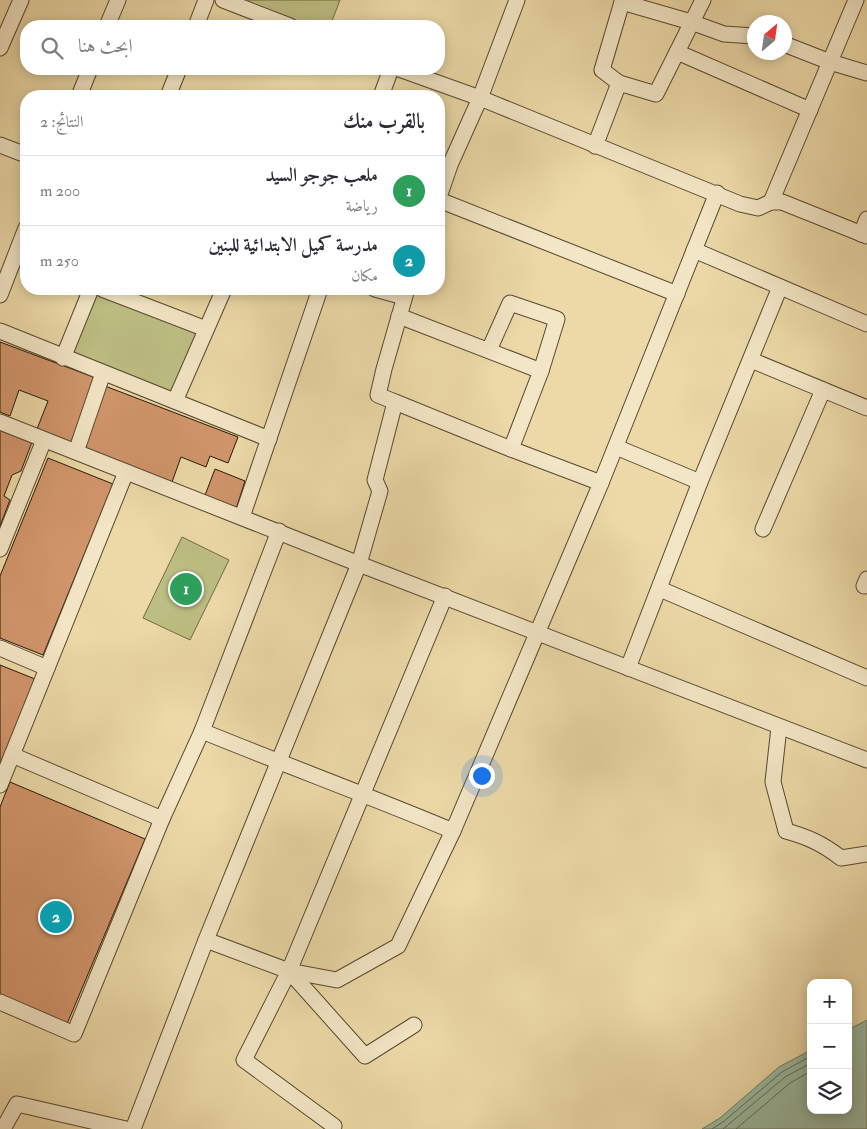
<!DOCTYPE html>
<html lang="ar">
<meta charset="utf-8">
<style>
:root{--surface:#fff;--page:#f7f7f7;--text:#2b2b33;--muted:#7c7c81;--line:#e1e1e2;--accent:#8f2418}
body{margin:0;font-family:"IM FELL Double Pica",Amiri,serif;background:var(--page);color:var(--text);direction:rtl}
.controls{position:absolute;right:15px;bottom:15px;display:grid;overflow:hidden;border-radius:10px;box-shadow:0 2px 12px #0003}
.controls button{width:45px;height:45px;display:grid;place-items:center;padding:0;border:0;border-bottom:1px solid var(--line);background:var(--surface);color:var(--text);font:25px sans-serif}
.compass{position:absolute;left:747px;top:15px;width:45px;height:45px;border-radius:50%;background:var(--surface);box-shadow:0 2px 12px #0003;rotate:29deg}
.you{position:absolute;left:481px;top:775px;width:18px;height:18px;margin:-12px;border:4px solid #fff;border-radius:50%;background:#1a73e8;box-shadow:0 0 0 8px #1a73e833}
.badge{display:grid;place-items:center;width:32px;height:32px;border-radius:50%;background:var(--accent);color:#fff;font-size:16px;font-weight:700}
.pin{position:absolute;translate:-50% -50%;border:2px solid #fff;box-shadow:0 1px 5px #0006}
.list{margin:0;padding:0;list-style:none}
h2{display:flex;justify-content:space-between;align-items:center;height:65px;margin:0;padding:0 20px;font-size:21px}
h2 small{font-size:16px;font-weight:400;color:var(--muted)}
.list li{display:grid;grid-template-columns:32px 1fr auto;gap:15px;align-items:center;box-sizing:border-box;height:70px;padding:0 20px;border-top:1px solid var(--line)}
.list b{display:block;font-size:19px;white-space:nowrap}
.list p{margin:0;font-size:16px;white-space:nowrap;color:var(--muted)}
.list em{font-size:16px;font-style:normal;color:var(--muted)}
.icon{flex:none;width:28px;height:28px;fill:none;stroke:currentColor;stroke-width:2;stroke-linecap:round;stroke-linejoin:round}
.map{position:relative;flex:none;width:867px;height:1129px;overflow:hidden;direction:ltr}
.search{position:absolute;background:var(--surface);box-shadow:0 2px 12px #0003;left:20px;top:20px;width:425px;height:55px;display:flex;align-items:center;gap:12px;box-sizing:border-box;padding:0 18px;border-radius:20px;color:var(--muted);font-size:19px}
.panel{position:absolute;background:var(--surface);box-shadow:0 2px 12px #0003;left:20px;top:90px;width:425px;height:205px;border-radius:20px;direction:rtl}
.map>svg:first-child{display:block}
.green{fill:#bdbe83;stroke:#726b44}
.water{fill:#99bba3;stroke:#6b7a63}
.lines{fill:none;stroke-linecap:round;stroke-linejoin:round}
.shore{stroke:#606a54;stroke-width:1}
.building{fill:#d1956b;stroke:#261804}
.minor-casing{stroke:#58482d;stroke-width:17}
.minor{stroke:#f3e6c6;stroke-width:15}
</style>
<div class="map">
<svg width="867" height="1129" viewBox="0 0 867 1129">
<rect width="100%" height="100%" fill="#ecd9a7"/>
<filter id="stains"><feTurbulence type="fractalNoise" baseFrequency=".004" numOctaves="4"/><feColorMatrix values="0 0 0 0 .2 0 0 0 0 .09 0 0 0 0 .02 0 0 0 .5 -.17"/></filter>
<radialGradient id="worn" r=".72"><stop offset=".6" stop-color="#630" stop-opacity="0"/><stop offset="1" stop-color="#630" stop-opacity=".3"/></radialGradient>
<g class="green">
<polygon points="249,0 340,0 330,26 290,26 246,9"/>
<polygon points="91,289 206,329 175,401 63,358"/>
<polygon points="182,537 229,560 190,640 143,618"/>
</g>
<polygon class="water" points="867,1020 867,1129 702,1129 720,1118 779,1067 811,1050 811,1110 848,1110 848,1030"/>
<g class="lines">
<g class="shore">
<polyline points="712,1129 723,1122 782,1072 811,1056"/>
<polyline points="723,1129 785,1077 811,1063"/>
<polyline points="736,1129 790,1083 811,1071"/>
</g>
</g>
<g class="building">
<polygon points="0,342 96,378 71,442 37,429 48,401 19,390 10,416 0,412"/>
<polygon points="105,386 238,437 228,463 210,456 206,467 181,457 172,482 81,448"/>
<polygon points="0,430 32,442 21,471 12,475 4,496 10,500 0,526"/>
<polygon points="48,458 113,484 43,655 0,638 0,576"/>
<polygon points="215,469 245,481 236,509 204,498"/>
<polygon points="0,665 35,679 0,768"/>
<polygon points="10,782 145,839 67,1024 0,995 0,807"/>
</g>
<g class="lines">
<g class="minor-casing">
<g id="minor">
<polyline points="223,0 290,26"/>
<polyline points="623,0 622,2 691,22 724,34 754,36"/>
<polyline points="107,26 118,0"/>
<polyline points="196,26 206,0"/>
<polyline points="784,44 830,62 867,73"/>
<polyline points="0,48 21,0"/>
<polyline points="677,52 810,110"/>
<polyline points="399,69 480,98 740,204 758,208 771,202 782,202 867,236"/>
<polyline points="619,83 602,70 622,2"/>
<polyline points="79,96 90,69"/>
<polyline points="168,96 179,69"/>
<polyline points="381,96 391,69"/>
<polyline points="0,145 26,155"/>
<polyline points="595,146 619,83 656,94 703,0"/>
<polyline points="439,197 450,165 480,98 517,0"/>
<polyline points="439,200 677,294"/>
<polyline points="771,202 856,0"/>
<polyline points="861,234 867,219"/>
<polyline points="694,250 867,324"/>
<polyline points="102,289 206,329"/>
<polyline points="375,289 404,297"/>
<polyline points="0,295 26,228"/>
<polyline points="399,316 541,371"/>
<polyline points="0,331 269,439"/>
<polyline points="489,350 510,303 557,319 541,371 511,449"/>
<polyline points="63,358 91,289"/>
<polyline points="751,360 867,408"/>
<polyline points="175,401 224,289"/>
<polyline points="395,402 511,449 601,483"/>
<polyline points="0,422 359,564 867,760"/>
<polyline points="616,447 700,482"/>
<polyline points="76,452 103,373"/>
<polyline points="242,517 320,289"/>
<polyline points="763,529 823,390"/>
<polyline points="0,549 44,440"/>
<polyline points="864,586 867,579"/>
<polyline points="660,589 867,678"/>
<polyline points="0,648 47,668"/>
<polyline points="628,668 700,482 780,287"/>
<path d="M779,727l-6,55 13,49c22,6 37,13 55,27l26,-4"/>
<polyline points="202,731 279,531"/>
<path d="M12,755l150,64 40,-88c83,34 168,65 251,100"/>
<polyline points="0,785 126,472"/>
<polyline points="206,940 289,971 337,980 398,946 453,831 601,483 717,193"/>
<polyline points="289,971 365,1056 414,1025"/>
<polyline points="0,1002 74,1034 162,819"/>
<polyline points="334,1126 244,1060 289,971 445,596"/>
<polyline points="3,1129 17,1104 126,1129"/>
<polyline points="133,1129 206,940 359,564 380,491 375,480 395,402 378,395 384,369 407,289"/>
</g>
</g>
<use href="#minor" class="minor"/>
</g>
<rect width="100%" height="100%" filter="url(#stains)"/>
<rect width="100%" height="100%" fill="url(#worn)"/>
</svg>
<div class="controls">
<button>+</button>
<button>−</button>
<button><svg class="icon" aria-label="layers" viewBox="0 0 24 24"><path d="M12 4l9 5-9 5-9-5zM3 14l9 5 9-5"/></svg></button>
</div>
<svg class="compass" viewBox="-18 -18 36 36"><path d="M0-13l5 13h-10z" fill="#e53935"/><path d="M0 13l5-13h-10z" fill="#7c7c81"/></svg>
<div class="you"></div>
<div class="pin badge" style="left:186px;top:589px;background:#2e9e5b">1</div>
<div class="pin badge" style="left:56px;top:917px;background:#0f9aa8">2</div>
<div class="search"><svg class="icon" aria-label="search" viewBox="0 0 24 24"><circle cx="10" cy="10" r="6"/><path d="M15 15l6 6"/></svg>ابحث هنا</div>
<section class="panel">
<h2>بالقرب منك<small>النتائج: 2</small></h2>
<ul class="list">
<li><span class="badge" style="background:#2e9e5b">1</span><div><b>ملعب جوجو السيد</b><p>رياضة</p></div><em>200 m</em></li>
<li><span class="badge" style="background:#0f9aa8">2</span><div><b>مدرسة كميل الابتدائية للبنين</b><p>مكان</p></div><em>250 m</em></li>
</ul>
</section>
</div>
